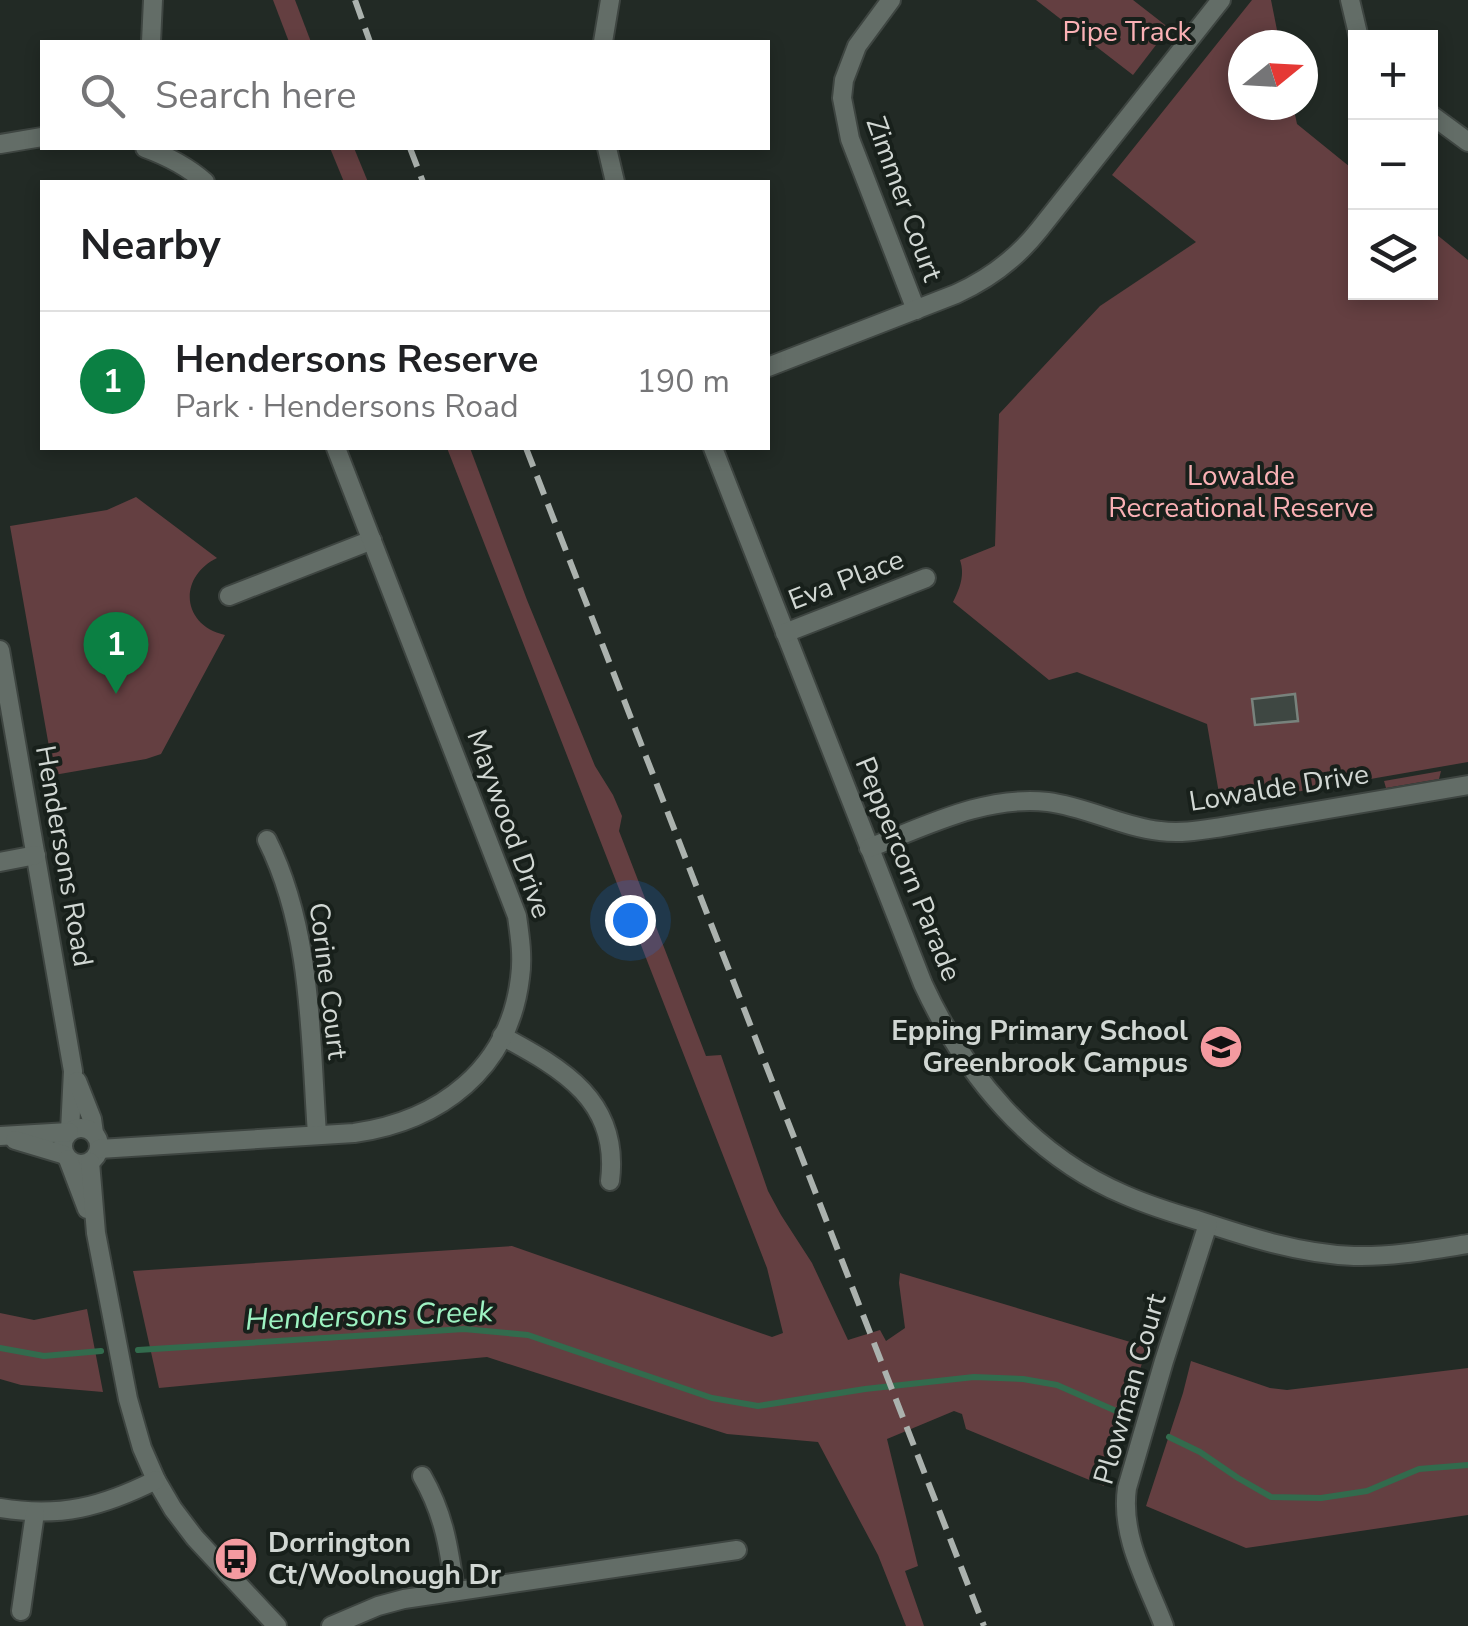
<!DOCTYPE html>
<meta charset="utf-8">
<style>
:root{--surface:#fff;--page:#f6f6f6;--text:#202124;--muted:#757577;--line:#e0e0e0;--accent:#0b8043}
body{margin:0;font-family:"Nunito Sans",sans-serif;background:var(--page);color:var(--text)}
.controls{position:absolute;right:30px;top:30px;display:grid;overflow:hidden;border-radius:0px;box-shadow:0 5px 15px #0003}
.controls button{width:90px;height:90px;display:grid;place-items:center;padding:0;border:0;border-bottom:2px solid var(--line);background:var(--surface);color:var(--text);font:50px sans-serif}
.compass{position:absolute;left:1228px;top:30px;width:90px;height:90px;border-radius:50%;background:var(--surface);box-shadow:0 5px 15px #0003;rotate:72deg}
.you{position:absolute;left:630px;top:920px;width:35px;height:35px;margin:-25px;border:8px solid #fff;border-radius:50%;background:#1a73e8;box-shadow:0 0 0 15px #1a73e833}
.badge{display:grid;place-items:center;width:65px;height:65px;border-radius:50%;background:var(--accent);color:#fff;font-size:32px;font-weight:700}
.pin{position:absolute;translate:-50% -82px;filter:drop-shadow(0 2px 5px #0008)}
.pin::after{content:'';position:absolute;top:52px;width:35px;height:30px;background:inherit;clip-path:polygon(0 0,100% 0,50% 100%)}
.list{margin:0;padding:0;list-style:none}
h2{display:flex;justify-content:space-between;align-items:center;height:130px;margin:0;padding:0 40px;font-size:42px}
h2 small{font-size:32px;font-weight:400;color:var(--muted)}
.list li{display:grid;grid-template-columns:65px 1fr auto;gap:30px;align-items:center;box-sizing:border-box;height:140px;padding:0 40px;border-top:2px solid var(--line)}
.list b{display:block;font-size:38px;white-space:nowrap}
.list p{margin:0;font-size:32px;white-space:nowrap;color:var(--muted)}
.list em{font-size:32px;font-style:normal;color:var(--muted)}
.icon{flex:none;width:55px;height:55px;fill:none;stroke:currentColor;stroke-width:2;stroke-linecap:round;stroke-linejoin:round}
.map{position:relative;flex:none;width:1468px;height:1626px;overflow:hidden}
.search{position:absolute;background:var(--surface);box-shadow:0 5px 15px #0003;left:40px;top:40px;width:730px;height:110px;display:flex;align-items:center;gap:25px;box-sizing:border-box;padding:0 35px;border-radius:0px;color:var(--muted);font-size:38px}
.panel{position:absolute;background:var(--surface);box-shadow:0 5px 15px #0003;left:40px;top:180px;width:730px;height:270px;border-radius:0px}
.map>svg:first-child{display:block}
.green{fill:#643f41}
.lines{fill:none;stroke-linecap:round;stroke-linejoin:round}
.stream{stroke:#326b4d;stroke-width:6}
.building{fill:#3e4742;stroke:#78827c;stroke-width:2.5}
.minor-casing{stroke:#3e4541;stroke-width:22}
.minor{stroke:#636d67;stroke-width:18}
.rail{stroke:#abb2ae;stroke-width:6;stroke-dasharray:20 10;stroke-linecap:butt}
.labels{text-anchor:middle;dominant-baseline:central;stroke-width:8;stroke-linejoin:round;paint-order:stroke}
.park-label{font-size:28px;fill:#fab1b5;stroke:#18201b}
.street-label{font-size:28px;fill:#d1d7d3;stroke:#18201b}
.poi-label{font-size:28px;font-weight:bold;fill:#d1d7d3;stroke:#18201b;text-anchor:end}
.water-label{font-size:30px;font-style:italic;fill:#9df3c2;stroke:#18201b}
</style>
<div class="map">
<svg width="1468" height="1626" viewBox="0 0 1468 1626">
<rect width="100%" height="100%" fill="#222a25"/>
<g class="green">
<polygon points="273,0 295,0 311,42 289,42"/>
<polygon points="1036,0 1133,0 1169,28 1133,75"/>
<path d="M1252,0h19l9,45h-37v60h50l4,19 58,47 1,121h74l1,-62 37,30v502l-247,43 -14,-81 -130,-52 -28,8 -96,-78c7,-14 12,-27 7,-42l35,-14 4,-132 101,-108 96,-64 -84,-67z"/>
<polygon points="330,148 354,148 368,182 344,182"/>
<polygon points="447,448 470,448 527,600 595,766 613,795 622,816 619,831 706,1056 721,1055 768,1191 781,1215 812,1263 848,1340 880,1330 886,1341 905,1328 899,1283 900,1273 1147,1347 1104,1486 966,1429 962,1414 954,1411 887,1439 918,1566 905,1571 924,1626 906,1626 878,1555 818,1442 727,1434 487,1357 159,1388 133,1271 512,1246 772,1337 783,1333 767,1268"/>
<path d="M136,497l81,61c-39,19 -36,67 8,77l-64,119 -15,5 -92,16 -44,-249 97,-16z"/>
<polygon points="1441,771 1439,779 1386,788 1384,781"/>
<polygon points="87,1309 103,1392 21,1385 0,1379 0,1313 34,1320"/>
<polygon points="1191,1361 1270,1388 1287,1390 1468,1368 1468,1515 1246,1548 1146,1506 1183,1393"/>
</g>
<g class="lines">
<g class="stream">
<polyline points="0,1348 44,1356 101,1351"/>
<polyline points="138,1350 464,1329 528,1335 712,1398 758,1406 865,1389 974,1377 1023,1379 1057,1385 1123,1414"/>
<polyline points="1169,1437 1200,1452 1238,1478 1271,1497 1321,1498 1367,1491 1419,1469 1468,1465"/>
</g>
</g>
<polygon class="building" points="1295,694 1298,721 1255,725 1252,699"/>
<g class="lines">
<g class="minor-casing">
<g id="minor">
<polyline points="891,0 857,46 844,80 842,98 850,139 916,310"/>
<polyline points="1350,0 1359,38"/>
<polyline points="151,42 153,0"/>
<polyline points="603,42 610,0"/>
<polyline points="1430,114 1468,142"/>
<polyline points="0,144 42,137"/>
<path d="M145,148c22,8 43,19 60,34"/>
<polyline points="607,148 615,182"/>
<path d="M768,367l188,-73c33,-15 60,-35 83,-64l182,-230"/>
<path d="M713,448l210,536c42,91 108,171 202,211 23,10 48,18 72,25 51,17 103,34 157,36 38,1 76,-6 114,-12"/>
<polyline points="229,596 372,540"/>
<polyline points="785,633 926,578"/>
<polyline points="0,650 73,1071 70,1131"/>
<path d="M267,840c45,90 43,195 50,294"/>
<path d="M869,848c57,-22 116,-53 179,-46 39,5 74,25 112,29 21,3 42,-1 62,-4l246,-42"/>
<polyline points="0,862 36,855"/>
<path d="M502,1036c61,33 118,65 108,145"/>
<polyline points="77,1081 92,1119 94,1133"/>
<circle cx="81" cy="1146" r="18"/>
<polyline points="0,1136 69,1132"/>
<polyline points="15,1140 65,1155"/>
<path d="M99,1149l255,-16c86,-12 155,-64 166,-155 3,-21 0,-41 -3,-62l-181,-468"/>
<polyline points="68,1159 87,1209"/>
<polyline points="90,1162 96,1233 128,1399 142,1448 156,1480 173,1509 195,1538 277,1626"/>
<path d="M422,1476c22,38 27,72 33,115"/>
<path d="M0,1508c60,10 102,-1 156,-28"/>
<polyline points="21,1611 35,1513"/>
<polyline points="331,1626 378,1606 404,1599 737,1550"/>
<path d="M1164,1626c-17,-44 -44,-90 -37,-138l37,-127 44,-137"/>
</g>
</g>
<use href="#minor" class="minor"/>
<g class="rail">
<polyline points="355,0 370,42"/>
<polyline points="410,148 423,182"/>
<polyline points="526,448 984,1626"/>
</g>
</g>
<defs>
<g id="school-disc" transform="scale(2.25)"><circle r="9.5" fill="#f49aa0" stroke="#18201b"/><path d="M0-5L7-2L0 1L-7-2ZM-4 1L0 2.5L4 1V4Q0 6-4 4Z" fill="#111"/></g>
<g id="bus-disc" transform="scale(2.25)"><circle r="9.5" fill="#f49aa0" stroke="#18201b"/><path d="M-5-6H5V4H4V6H2V4H-2V6H-4V4H-5ZM-3.5-4V0h7V-4ZM-3.5 1.2v1.5H-2V1.2ZM2 1.2v1.5H3.5V1.2Z" fill="#111"/></g>
</defs>
<g fill-rule="evenodd">
<use href="#school-disc" x="1221" y="1047"/>
<use href="#bus-disc" x="236" y="1559"/>
</g>
<g class="labels">
<g class="park-label">
<text x="1127" y="32">Pipe Track</text>
<text x="1241" y="476">Lowalde<tspan x="1241" dy="32">Recreational Reserve</tspan></text>
</g>
<g class="street-label">
<text transform="translate(904 199) rotate(70)">Zimmer Court</text>
<text transform="translate(846 580) rotate(-21)">Eva Place</text>
<text transform="translate(1279 788) rotate(-9)">Lowalde Drive</text>
<text transform="translate(509 824) rotate(70)">Maywood Drive</text>
<text transform="translate(64 856) rotate(80)">Hendersons Road</text>
<text transform="translate(908 869) rotate(68)">Peppercorn Parade</text>
<text transform="translate(328 981) rotate(83)">Corine Court</text>
<text transform="translate(1130 1389) rotate(-74)">Plowman Court</text>
</g>
<g class="poi-label">
<text x="1188" y="1031">Epping Primary School<tspan x="1188" dy="32">Greenbrook Campus</tspan></text>
<text x="268" y="1543" text-anchor="start">Dorrington<tspan x="268" dy="32">Ct/Woolnough Dr</tspan></text>
</g>
<g class="water-label">
<text transform="translate(369 1316) rotate(-2)">Hendersons Creek</text>
</g>
</g>
</svg>
<div class="controls">
<button>+</button>
<button>−</button>
<button><svg class="icon" aria-label="layers" viewBox="0 0 24 24"><path d="M12 4l9 5-9 5-9-5zM3 14l9 5 9-5"/></svg></button>
</div>
<svg class="compass" viewBox="-18 -18 36 36"><path d="M0-13l5 13h-10z" fill="#e53935"/><path d="M0 13l5-13h-10z" fill="#757577"/></svg>
<div class="you"></div>
<div class="pin badge" style="left:116px;top:694px">1</div>
<div class="search"><svg class="icon" aria-label="search" viewBox="0 0 24 24"><circle cx="10" cy="10" r="6"/><path d="M15 15l6 6"/></svg>Search here</div>
<section class="panel">
<h2>Nearby<small></small></h2>
<ul class="list">
<li><span class="badge">1</span><div><b>Hendersons Reserve</b><p>Park · Hendersons Road</p></div><em>190 m</em></li>
</ul>
</section>
</div>
